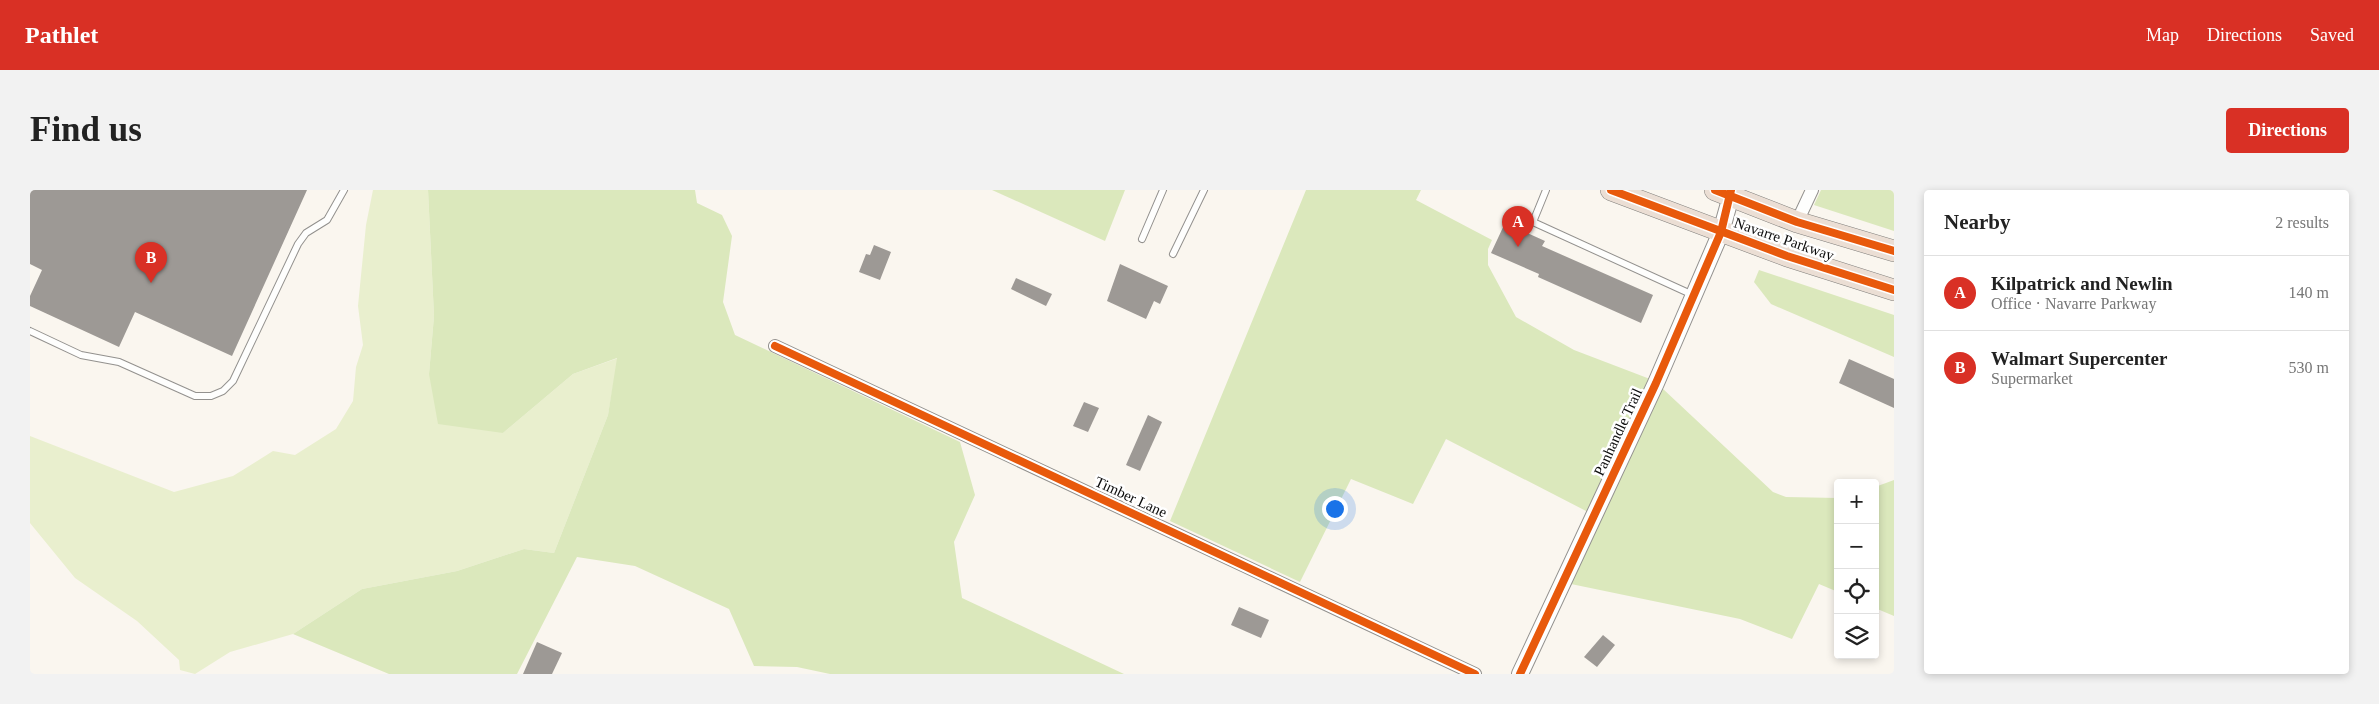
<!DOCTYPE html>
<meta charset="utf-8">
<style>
:root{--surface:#fff;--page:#f2f2f2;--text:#222;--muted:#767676;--line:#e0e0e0;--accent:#d93025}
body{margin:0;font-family:"Times New Roman",serif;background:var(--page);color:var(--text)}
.controls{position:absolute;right:15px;bottom:15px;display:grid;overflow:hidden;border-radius:5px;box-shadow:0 2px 8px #0003}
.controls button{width:45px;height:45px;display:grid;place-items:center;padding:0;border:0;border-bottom:1px solid var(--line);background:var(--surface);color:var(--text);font:25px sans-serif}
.you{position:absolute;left:1304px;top:318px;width:18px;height:18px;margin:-12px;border:4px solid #fff;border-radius:50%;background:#1a73e8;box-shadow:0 0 0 8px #1a73e833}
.badge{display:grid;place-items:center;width:32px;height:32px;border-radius:50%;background:var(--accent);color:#fff;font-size:16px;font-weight:700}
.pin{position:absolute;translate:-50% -41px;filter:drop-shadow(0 1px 2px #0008)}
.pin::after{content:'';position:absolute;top:26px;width:18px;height:15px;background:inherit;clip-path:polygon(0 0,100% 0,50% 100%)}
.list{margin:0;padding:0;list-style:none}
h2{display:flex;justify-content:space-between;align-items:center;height:65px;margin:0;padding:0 20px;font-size:21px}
h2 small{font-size:16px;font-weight:400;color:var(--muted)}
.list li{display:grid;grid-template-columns:32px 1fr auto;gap:15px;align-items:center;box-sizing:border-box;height:75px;padding:0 20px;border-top:1px solid var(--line)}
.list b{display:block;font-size:19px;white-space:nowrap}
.list p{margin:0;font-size:16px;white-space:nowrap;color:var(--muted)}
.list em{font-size:16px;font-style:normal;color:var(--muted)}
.icon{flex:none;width:28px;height:28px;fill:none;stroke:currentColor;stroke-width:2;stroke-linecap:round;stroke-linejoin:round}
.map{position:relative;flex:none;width:1864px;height:484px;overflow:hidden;border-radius:5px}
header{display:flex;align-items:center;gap:30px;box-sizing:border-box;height:70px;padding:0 25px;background:var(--accent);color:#fff}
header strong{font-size:24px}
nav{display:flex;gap:28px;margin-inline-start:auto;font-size:18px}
.intro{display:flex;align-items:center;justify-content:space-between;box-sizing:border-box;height:120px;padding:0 30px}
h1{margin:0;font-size:35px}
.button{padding:12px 22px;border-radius:5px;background:var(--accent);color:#fff;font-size:18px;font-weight:700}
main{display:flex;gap:30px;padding:0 30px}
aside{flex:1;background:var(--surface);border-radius:5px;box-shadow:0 2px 8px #0003}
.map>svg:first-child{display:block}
.green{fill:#e9efce}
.forest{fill:#dbe8bc}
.building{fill:#9d9995}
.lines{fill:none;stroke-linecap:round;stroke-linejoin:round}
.service-casing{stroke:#93918e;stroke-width:8}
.minor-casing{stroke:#93918e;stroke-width:14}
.tertiary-casing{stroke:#93918e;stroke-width:18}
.trunk-casing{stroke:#807f7c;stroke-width:22}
.service{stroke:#fefefd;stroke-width:6}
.minor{stroke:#fefefd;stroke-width:12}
.tertiary{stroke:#fefefd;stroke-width:16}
.trunk{stroke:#ebded4;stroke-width:21}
.cycleway-casing{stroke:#fff;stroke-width:11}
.cycleway{stroke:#e8590c;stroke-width:8}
.labels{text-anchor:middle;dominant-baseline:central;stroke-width:5;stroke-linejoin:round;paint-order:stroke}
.street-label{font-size:15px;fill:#0c0c0c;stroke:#fff}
</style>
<header>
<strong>Pathlet</strong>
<nav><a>Map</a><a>Directions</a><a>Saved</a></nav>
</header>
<div class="intro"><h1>Find us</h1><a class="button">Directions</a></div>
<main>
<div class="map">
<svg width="1864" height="484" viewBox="0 0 1864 484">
<rect width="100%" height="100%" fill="#faf6ef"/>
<polygon class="green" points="343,0 398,0 404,126 399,184 473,243 543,184 588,168 578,225 524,363 494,359 427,381 332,399 263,444 200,462 165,484 150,480 149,470 107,431 45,388 0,333 0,246 144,302 203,286 243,261 265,265 306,239 323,211 326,177 333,155 328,116 336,35"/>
<g class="forest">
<polygon points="398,0 665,0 667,13 692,25 702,46 693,112 705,145 930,252 945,305 924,352 932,408 1094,484 800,484 767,477 724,476 699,419 605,376 547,367 487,484 359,484 263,444 332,399 427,381 494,359 524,363 578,225 587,168 543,184 473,243 408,234 399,184 404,126"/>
<polygon points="962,0 1095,0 1075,51"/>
<polygon points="1276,0 1391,0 1386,10 1462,50 1458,59 1458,75 1486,127 1544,160 1620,189 1558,322 1416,249 1383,314 1321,289 1270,392 1140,331"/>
<polygon points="1791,0 1864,0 1864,41 1784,15"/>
<polygon points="1729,80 1864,125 1864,167 1741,114 1724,92"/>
<polygon points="1632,198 1743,302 1756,307 1808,308 1808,402 1789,394 1762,449 1710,429 1541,394"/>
<polygon points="1864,290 1864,426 1845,418 1845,297"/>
</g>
<g class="building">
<polygon points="0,0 277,0 202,166 105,122 89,157 0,116 0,106 12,80 0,74"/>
<polygon points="1475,33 1515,51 1512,56 1623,105 1611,133 1508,87 1509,84 1461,63"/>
<polygon points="844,55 861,62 850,90 829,82 836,64 840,65"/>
<polygon points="1090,74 1138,96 1130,114 1124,111 1116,129 1077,111"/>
<polygon points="986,88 1022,104 1016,116 981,99"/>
<polygon points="1819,169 1864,189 1864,218 1809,193"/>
<polygon points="1054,212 1069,218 1058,242 1043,236"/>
<polygon points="1118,225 1132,232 1110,281 1096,275"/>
<polygon points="1209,417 1239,430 1231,448 1201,435"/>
<polygon points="1573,445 1585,455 1567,477 1554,467"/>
<polygon points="507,452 532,463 522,484 493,484"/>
</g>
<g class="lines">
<g class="service-casing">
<g id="service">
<polyline points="1516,0 1503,32 1663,105"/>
<polyline points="1112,49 1133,0"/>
<polyline points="1143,64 1174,0"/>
<polyline points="0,141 51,165 89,172 165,206 181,206 193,201 203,191 268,54 276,43 297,30 314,0"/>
</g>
</g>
<g class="minor-casing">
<g id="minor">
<polyline points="1767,32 1782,0"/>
<polyline points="745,156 1445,484"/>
</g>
</g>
<g class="tertiary-casing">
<polyline id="tertiary" points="1490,484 1626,193 1691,42 1701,6"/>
</g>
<g class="trunk-casing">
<g id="trunk">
<polyline points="1581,0 1757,66 1864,100"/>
<polyline points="1685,0 1767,32 1864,61"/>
</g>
</g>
<use href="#service" class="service"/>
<use href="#minor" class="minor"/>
<use href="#tertiary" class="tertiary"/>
<use href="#trunk" class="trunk"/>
<g class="cycleway-casing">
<g id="cycleway">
<polyline points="1581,0 1757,66 1864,100"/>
<polyline points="1685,0 1767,32 1864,61"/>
<polyline points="745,156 1445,484"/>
<polyline points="1490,484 1626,193 1691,42 1701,0"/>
</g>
</g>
<use href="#cycleway" class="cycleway"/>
</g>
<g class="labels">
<g class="street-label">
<text transform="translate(1754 49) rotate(19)">Navarre Parkway</text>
<text transform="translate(1588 242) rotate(-65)">Panhandle Trail</text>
<text transform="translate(1101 307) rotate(25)">Timber Lane</text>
</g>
</g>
</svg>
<div class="controls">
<button>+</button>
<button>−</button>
<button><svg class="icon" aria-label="locate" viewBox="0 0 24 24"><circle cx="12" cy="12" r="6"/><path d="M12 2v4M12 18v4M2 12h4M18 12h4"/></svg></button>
<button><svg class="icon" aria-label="layers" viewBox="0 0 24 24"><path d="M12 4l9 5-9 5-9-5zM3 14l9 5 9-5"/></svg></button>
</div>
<div class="you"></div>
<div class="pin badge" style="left:1488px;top:57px">A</div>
<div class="pin badge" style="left:121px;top:93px">B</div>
</div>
<aside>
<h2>Nearby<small>2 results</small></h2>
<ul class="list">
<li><span class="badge">A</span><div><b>Kilpatrick and Newlin</b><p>Office · Navarre Parkway</p></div><em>140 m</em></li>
<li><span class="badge">B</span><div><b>Walmart Supercenter</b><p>Supermarket</p></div><em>530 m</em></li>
</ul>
</aside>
</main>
